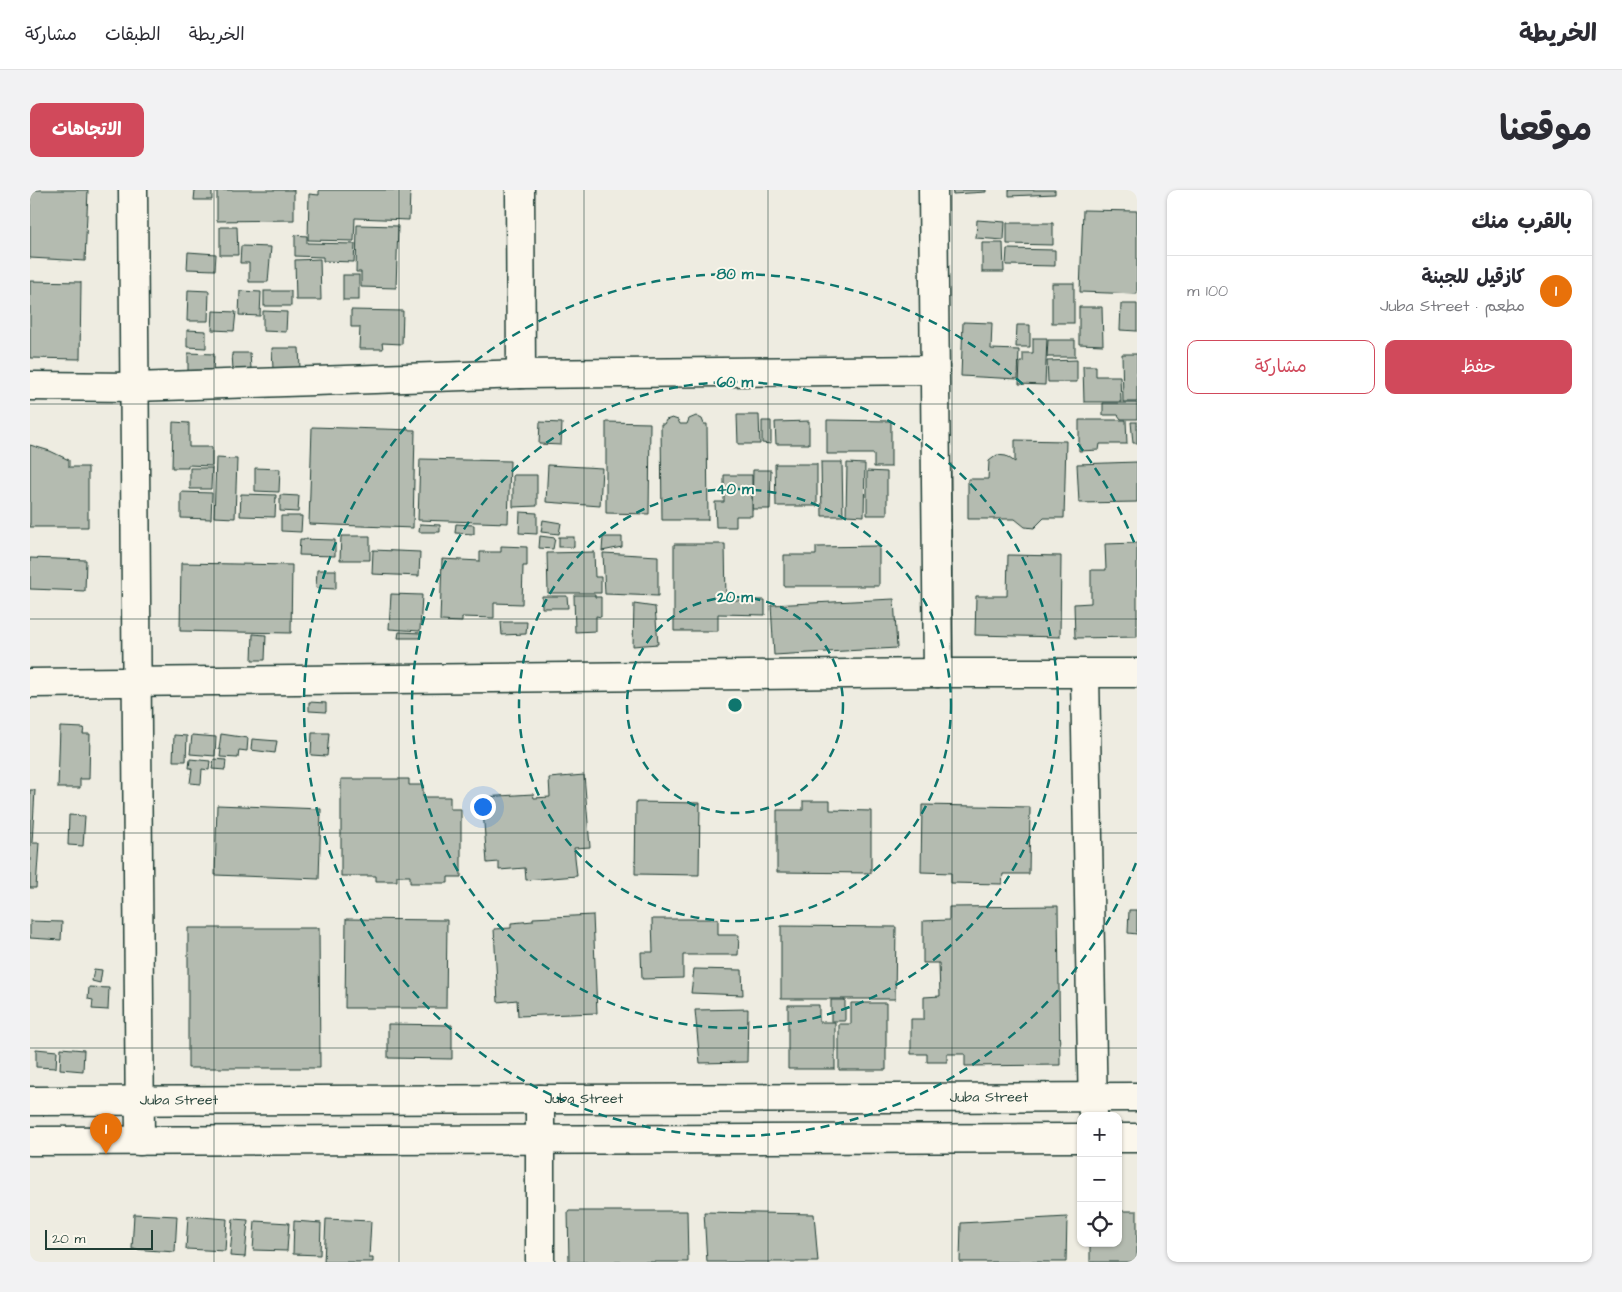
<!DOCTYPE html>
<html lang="ar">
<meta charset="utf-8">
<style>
:root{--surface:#fff;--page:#f2f2f3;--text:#2b2b33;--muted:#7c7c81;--line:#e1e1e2;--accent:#d1495b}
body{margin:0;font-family:"Architects Daughter","Playpen Sans Arabic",sans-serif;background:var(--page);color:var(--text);direction:rtl}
.controls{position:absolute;right:15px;bottom:15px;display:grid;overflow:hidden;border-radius:10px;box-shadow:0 1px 4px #0004}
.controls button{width:45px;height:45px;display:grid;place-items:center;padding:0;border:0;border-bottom:1px solid var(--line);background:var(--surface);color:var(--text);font:25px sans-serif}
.scale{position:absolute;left:15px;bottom:12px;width:108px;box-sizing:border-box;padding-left:5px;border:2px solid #1f3d34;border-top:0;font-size:14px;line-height:18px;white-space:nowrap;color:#1f3d34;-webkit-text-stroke:4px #fbf7ec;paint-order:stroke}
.you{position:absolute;left:452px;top:616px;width:18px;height:18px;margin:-12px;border:4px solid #fff;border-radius:50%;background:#1a73e8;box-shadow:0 0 0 8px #1a73e833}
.badge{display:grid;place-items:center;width:32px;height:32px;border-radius:50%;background:var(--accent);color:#fff;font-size:16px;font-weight:700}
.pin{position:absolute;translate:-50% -41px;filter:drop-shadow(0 1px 2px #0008)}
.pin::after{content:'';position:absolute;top:26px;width:18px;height:15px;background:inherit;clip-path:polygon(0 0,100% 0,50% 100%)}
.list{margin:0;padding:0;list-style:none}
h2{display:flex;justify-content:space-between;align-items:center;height:65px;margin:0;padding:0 20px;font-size:21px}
h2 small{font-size:16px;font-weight:400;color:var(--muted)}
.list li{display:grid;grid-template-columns:32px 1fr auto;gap:15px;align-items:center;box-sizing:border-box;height:70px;padding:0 20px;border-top:1px solid var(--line)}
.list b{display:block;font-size:19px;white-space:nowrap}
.list p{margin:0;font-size:16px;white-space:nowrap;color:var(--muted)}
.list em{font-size:16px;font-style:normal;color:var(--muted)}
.actions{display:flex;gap:10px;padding:15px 20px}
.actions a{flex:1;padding:11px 0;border:1px solid var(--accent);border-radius:10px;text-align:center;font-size:18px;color:var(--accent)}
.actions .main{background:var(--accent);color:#fff}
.icon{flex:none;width:28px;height:28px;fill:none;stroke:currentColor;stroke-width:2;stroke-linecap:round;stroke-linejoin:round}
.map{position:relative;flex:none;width:1107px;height:1072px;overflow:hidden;direction:ltr;border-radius:10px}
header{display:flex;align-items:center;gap:30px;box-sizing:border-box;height:70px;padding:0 25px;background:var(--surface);border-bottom:1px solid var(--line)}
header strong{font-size:24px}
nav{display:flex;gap:28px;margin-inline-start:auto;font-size:18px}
.intro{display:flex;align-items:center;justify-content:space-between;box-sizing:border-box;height:120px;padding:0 30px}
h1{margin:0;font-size:35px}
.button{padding:12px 22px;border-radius:10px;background:var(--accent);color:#fff;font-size:18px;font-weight:700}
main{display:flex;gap:30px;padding:0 30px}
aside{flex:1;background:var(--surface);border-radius:10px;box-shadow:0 1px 4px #0004}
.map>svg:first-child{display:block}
.building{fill:#b4bbb0;stroke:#1f3d34}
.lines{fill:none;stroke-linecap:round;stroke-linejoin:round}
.minor-casing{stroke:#1f3d34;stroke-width:31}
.tertiary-casing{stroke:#1f3d34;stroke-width:31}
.minor{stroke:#fbf7ec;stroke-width:28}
.tertiary{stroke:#fbf7ec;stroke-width:28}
.grid{fill:none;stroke:#1f3d34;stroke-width:1;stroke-opacity:0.55}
.ring{fill:none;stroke:#0f766e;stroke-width:2.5;stroke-dasharray:9 6}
.labels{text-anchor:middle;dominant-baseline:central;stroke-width:4;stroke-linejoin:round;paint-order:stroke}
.street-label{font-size:14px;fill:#1f3d34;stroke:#fbf7ec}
.centre{fill:#0f766e;stroke:#fbf7ec;stroke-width:2.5}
.ring-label{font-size:15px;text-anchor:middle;font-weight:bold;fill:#0f766e;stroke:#fbf7ec;stroke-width:4;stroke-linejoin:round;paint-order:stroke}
</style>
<header>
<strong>الخريطة</strong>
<nav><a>الخريطة</a><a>الطبقات</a><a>مشاركة</a></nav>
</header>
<div class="intro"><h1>موقعنا</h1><a class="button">الاتجاهات</a></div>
<main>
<aside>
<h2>بالقرب منك<small></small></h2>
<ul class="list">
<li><span class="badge" style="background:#e8710a">1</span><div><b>كازقيل للجبنة</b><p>مطعم · Juba Street</p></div><em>100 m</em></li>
</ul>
<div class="actions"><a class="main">حفظ</a><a>مشاركة</a></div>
</aside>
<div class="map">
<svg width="1107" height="1072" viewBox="0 0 1107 1072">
<rect width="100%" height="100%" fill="#eeece1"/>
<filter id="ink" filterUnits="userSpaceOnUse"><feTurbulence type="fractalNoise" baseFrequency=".02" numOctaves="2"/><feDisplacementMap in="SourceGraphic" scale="10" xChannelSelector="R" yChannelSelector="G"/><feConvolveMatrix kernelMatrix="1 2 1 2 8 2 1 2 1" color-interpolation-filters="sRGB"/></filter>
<g filter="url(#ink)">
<g class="building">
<polygon points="0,0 58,0 55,71 0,68"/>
<polygon points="165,0 182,0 182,10 164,10"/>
<polygon points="187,0 264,0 264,30 187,31"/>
<polygon points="289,0 380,0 379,30 325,28 324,51 278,50 279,4 289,5"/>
<polygon points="922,0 956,0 956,2 923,4"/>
<polygon points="979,0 1025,0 1025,4 979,6"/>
<polygon points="1053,20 1107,21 1107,104 1050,102"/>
<polygon points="947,30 975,32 974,50 946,48"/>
<polygon points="977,33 1023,33 1023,55 977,54"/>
<polygon points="327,35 368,36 366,98 331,97 331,82 326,82"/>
<polygon points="190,37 207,37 208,65 190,65"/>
<polygon points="265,45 277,46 277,53 325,54 324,72 293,71 293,67 265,66"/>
<polygon points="952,53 973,53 974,82 952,82"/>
<polygon points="211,56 241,57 238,92 219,92 219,73 210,73"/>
<polygon points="977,59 1025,60 1025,76 976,75"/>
<polygon points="158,62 186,64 185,80 157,79"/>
<polygon points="290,69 291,110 266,110 265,70"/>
<rect x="313" y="85" width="16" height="25"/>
<polygon points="0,91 51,92 50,169 0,168"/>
<rect x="1022" y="93" width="22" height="40"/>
<polygon points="158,100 179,101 178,131 157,131"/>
<polygon points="210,101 231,102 230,126 209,125"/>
<rect x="234" y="101" width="27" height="15"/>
<polygon points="1091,114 1107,114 1107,141 1090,140"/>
<polygon points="1049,117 1072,117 1073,155 1049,154"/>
<polygon points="321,120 373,121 372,154 352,153 353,159 329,159 330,137 321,137"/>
<polygon points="183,121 206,122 204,141 182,140"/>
<polygon points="233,121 257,122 256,142 233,141"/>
<polygon points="933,132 962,133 961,159 989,160 988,189 931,186"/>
<polygon points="987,135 1000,135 1000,157 986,157"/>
<polygon points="157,140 176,141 176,158 157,157"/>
<polygon points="1003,148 1017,148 1015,195 989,194 990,172 993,172 993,163 1003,163"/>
<polygon points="1018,150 1045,150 1045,167 1017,167"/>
<polygon points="242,158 269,158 270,178 243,179"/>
<polygon points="158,163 184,164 183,183 158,182"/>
<polygon points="202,163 220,163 221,179 203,180"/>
<polygon points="1092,164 1107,164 1107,212 1093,212"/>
<polygon points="1047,170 1047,192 1018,192 1017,171"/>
<polygon points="1053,176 1066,176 1066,186 1090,186 1091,212 1054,212"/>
<polygon points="1073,213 1107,213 1107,229 1091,229 1088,225 1073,225"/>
<polygon points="707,225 729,225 730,254 708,254"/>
<polygon points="666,226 672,229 674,234 677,234 678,330 632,330 631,234 634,234 636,230 642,228 648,230 650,234 657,234 659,229"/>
<polygon points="797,230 861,231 861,277 844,277 844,264 797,264"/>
<polygon points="1049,230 1096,230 1097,254 1070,254 1069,260 1049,261"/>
<polygon points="732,231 741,231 741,254 732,253"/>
<polygon points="779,231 779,254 746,254 745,232"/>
<polygon points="143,232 159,233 159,257 182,257 182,276 158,275 158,278 142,278"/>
<polygon points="510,232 532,233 531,255 509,254"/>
<polygon points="576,232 620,233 619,324 576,323"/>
<polygon points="1101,232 1107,232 1107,253 1103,253"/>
<polygon points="282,237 385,240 383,338 279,334"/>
<polygon points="985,250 1036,251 1034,328 1014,328 1004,338 995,337 985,329 938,329 938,289 958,289 959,271 967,265 976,266 985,272"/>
<polygon points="0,255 20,261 39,270 39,277 58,277 58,337 0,337"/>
<polygon points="186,268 207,269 205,328 184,327"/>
<polygon points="390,269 480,271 478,333 388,330"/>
<polygon points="791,272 812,272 813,326 792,326"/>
<polygon points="1107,272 1107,312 1049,313 1047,274"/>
<polygon points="817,273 835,274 834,326 816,325"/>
<polygon points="745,274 787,274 787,316 746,316"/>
<polygon points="518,275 572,278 570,316 516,312"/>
<polygon points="160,278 182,278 181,299 160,299"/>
<polygon points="225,278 250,279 249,302 225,301"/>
<polygon points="723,280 741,280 740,319 722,319"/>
<polygon points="837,281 857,282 857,325 837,325"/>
<polygon points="483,285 507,285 507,316 483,317"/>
<polygon points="694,285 722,285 722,326 706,326 706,337 686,337 685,312 694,312"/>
<polygon points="151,302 182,303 181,329 151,328"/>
<polygon points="211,304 246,305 245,327 210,326"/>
<polygon points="250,305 269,306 268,322 250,321"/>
<polygon points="490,322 507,323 507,344 489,343"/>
<polygon points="251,326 272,326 271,342 251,341"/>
<polygon points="513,330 531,333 529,344 511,342"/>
<polygon points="390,334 410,335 410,342 389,342"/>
<polygon points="426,334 444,335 444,344 425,343"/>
<polygon points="311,346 340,346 340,370 310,370"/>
<polygon points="510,346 525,348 523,359 509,358"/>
<rect x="529" y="347" width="15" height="10"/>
<polygon points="573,347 592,347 592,357 572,361"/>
<polygon points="270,349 305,350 305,366 269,365"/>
<polygon points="1107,353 1107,447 1045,448 1044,414 1061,413 1061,380 1076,380 1075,354"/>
<polygon points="644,354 695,354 696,410 735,410 735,425 688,424 688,441 644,441"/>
<polygon points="471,356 497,357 497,376 493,376 492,414 464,413 464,428 432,427 432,432 410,431 412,369 450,371 450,362 471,362"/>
<polygon points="849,356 849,396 754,396 754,365 786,365 786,357"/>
<polygon points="343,360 390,362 389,386 342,384"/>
<polygon points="564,362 565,387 571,387 571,403 518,403 517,363"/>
<polygon points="573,363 628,366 628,406 575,404"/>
<polygon points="978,365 1031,366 1030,447 945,445 946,406 977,406"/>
<polygon points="0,368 56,370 55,401 0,399"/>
<polygon points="151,373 262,375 261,443 150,441"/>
<polygon points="287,380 306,380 306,399 286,398"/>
<polygon points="361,404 392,405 390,441 359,439"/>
<polygon points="544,405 565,405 565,407 571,407 571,427 566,426 566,441 545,442"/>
<polygon points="512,406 537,406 538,418 512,418"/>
<polygon points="864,409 867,458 744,465 741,415"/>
<polygon points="604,414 625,417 628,454 603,456"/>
<polygon points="471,432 497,432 496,444 472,445"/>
<polygon points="369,442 391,443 390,448 368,448"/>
<polygon points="223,444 236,445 235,470 222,470"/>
<polygon points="279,512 296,513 296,522 279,521"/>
<polygon points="30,537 54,538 53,544 60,544 59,589 50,589 50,598 28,598"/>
<polygon points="282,543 299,543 297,566 281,565"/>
<polygon points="191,544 218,548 217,561 209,560 208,568 190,567 191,559 189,559"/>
<polygon points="144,545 157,546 156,571 143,571"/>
<polygon points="162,545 186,547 185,566 160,564"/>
<polygon points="222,549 247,551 245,563 221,560"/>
<polygon points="160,569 180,571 179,580 172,579 171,594 160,593 162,578 159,578"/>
<polygon points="184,569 196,570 195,580 182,579"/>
<polygon points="554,585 560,657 544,658 547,686 496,690 495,678 469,680 469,672 457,673 452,607 503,604 504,608 520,607 519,588"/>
<polygon points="311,589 379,589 379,595 393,595 393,607 420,607 420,619 431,619 431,687 418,687 418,693 380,693 380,686 367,686 367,691 346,691 346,686 311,686"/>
<polygon points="0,600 5,600 2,653 9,653 6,698 0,698"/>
<polygon points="773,611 800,611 800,620 841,621 841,683 747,682 747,620 773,620"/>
<polygon points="606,612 670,613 669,685 605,684"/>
<polygon points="187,615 291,619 289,689 185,685"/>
<polygon points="892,615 1000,617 999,684 973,684 972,694 921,693 921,683 891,682"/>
<polygon points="39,625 55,626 53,656 38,655"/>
<polygon points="1028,716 1030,875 935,876 935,864 917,864 917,872 897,872 897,864 881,864 881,829 894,829 894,807 910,806 909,773 893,773 893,731 919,730 919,717"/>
<polygon points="1099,720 1107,720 1107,744 1098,743"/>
<polygon points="563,725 567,823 488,826 487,810 468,812 464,739 481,738 481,733 503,731 503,728"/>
<polygon points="316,729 417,730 416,818 315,818"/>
<polygon points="622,729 688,729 688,745 709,745 708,765 653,765 653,788 612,789 611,762 623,762"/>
<polygon points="0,731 32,732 31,750 0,748"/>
<polygon points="751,736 866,737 865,809 751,809"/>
<polygon points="158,738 289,738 290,878 158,878"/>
<polygon points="64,779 72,780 70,793 62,791"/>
<polygon points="664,779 712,780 713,805 661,803"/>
<polygon points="59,797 79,798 78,820 62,819 63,810 58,809"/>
<rect x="801" y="810" width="14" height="21"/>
<polygon points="821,813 856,813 856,880 809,880 809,834 821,834"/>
<polygon points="758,815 789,815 789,832 805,832 805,879 758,879"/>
<polygon points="718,819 717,872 670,873 665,820"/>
<polygon points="358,834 422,835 422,869 358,868"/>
<polygon points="31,858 54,860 53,881 30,879"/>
<polygon points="6,859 27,861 26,878 6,877"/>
<polygon points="538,1021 657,1021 658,1072 539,1072"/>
<polygon points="1088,1021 1107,1021 1107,1072 1060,1072 1060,1053 1088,1053"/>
<polygon points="674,1022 784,1024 788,1072 677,1072"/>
<polygon points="104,1024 147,1026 145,1062 102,1059"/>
<polygon points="158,1026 197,1029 195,1061 156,1059"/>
<polygon points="1037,1027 1036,1072 930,1072 931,1033"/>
<polygon points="203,1029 218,1030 215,1067 200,1066"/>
<polygon points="296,1029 341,1031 339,1068 343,1068 343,1072 294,1072"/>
<polygon points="225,1031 259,1033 257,1061 223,1060"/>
<polygon points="264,1031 291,1033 290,1065 263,1064"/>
</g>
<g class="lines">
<g class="minor-casing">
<g id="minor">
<polyline points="103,0 110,951"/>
<polyline points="490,0 491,184"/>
<polyline points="903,0 908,483"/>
<polyline points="0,196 104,197 491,184 904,180"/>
<polyline points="1055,484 1063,926"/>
<polyline points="0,493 908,483 1107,483"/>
<polyline points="510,909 510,1072"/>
</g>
</g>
<g class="tertiary-casing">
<g id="tertiary">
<path id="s1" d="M0,911l1107,-4"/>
<polyline points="1088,948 1107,948"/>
<polyline points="0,951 1051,948"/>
</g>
</g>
<use href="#minor" class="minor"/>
<use href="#tertiary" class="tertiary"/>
</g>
</g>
<path class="grid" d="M184,0v1072M369,0v1072M554,0v1072M738,0v1072M922,0v1072M0,214h1107M0,429h1107M0,643h1107M0,858h1107"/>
<g class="ring">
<circle cx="705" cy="515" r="108"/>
<circle cx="705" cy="515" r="216"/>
<circle cx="705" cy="515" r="323"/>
<path d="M1106 673A431 431 0 1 1 1106 357"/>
</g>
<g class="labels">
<g class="street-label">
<text stroke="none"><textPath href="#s1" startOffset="959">Juba Street</textPath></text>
<text stroke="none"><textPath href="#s1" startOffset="554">Juba Street</textPath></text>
<text stroke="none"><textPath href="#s1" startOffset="149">Juba Street</textPath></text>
</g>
</g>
<circle cx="705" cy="515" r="8" class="centre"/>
<g class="ring-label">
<text x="705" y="89">80 m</text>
<text x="705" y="197">60 m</text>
<text x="705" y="304">40 m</text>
<text x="705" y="412">20 m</text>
</g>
</svg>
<div class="controls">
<button>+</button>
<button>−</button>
<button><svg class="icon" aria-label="locate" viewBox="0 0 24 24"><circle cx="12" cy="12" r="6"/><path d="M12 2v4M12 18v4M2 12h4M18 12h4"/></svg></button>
</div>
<div class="scale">20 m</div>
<div class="you"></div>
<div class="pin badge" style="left:76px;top:964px;background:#e8710a">1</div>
</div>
</main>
